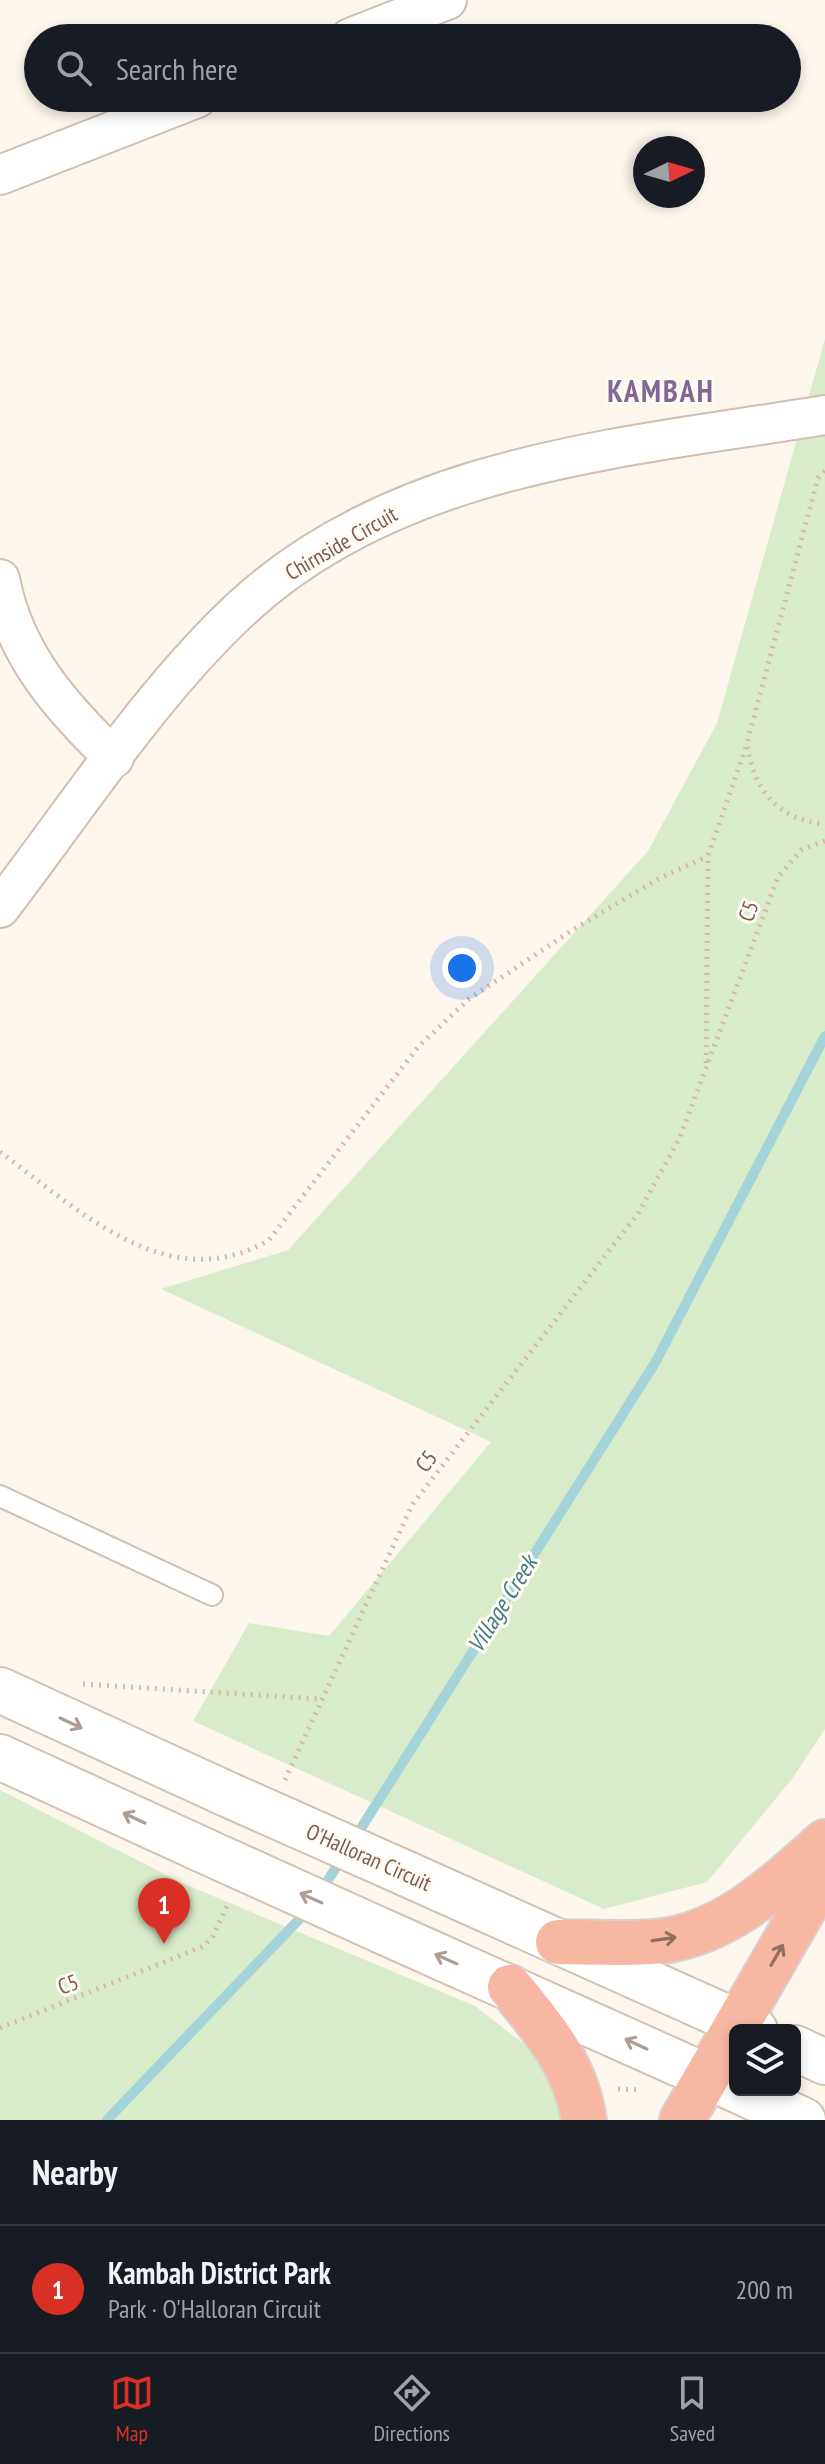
<!DOCTYPE html>
<meta charset="utf-8">
<style>
:root{--surface:#171b24;--page:#20242c;--text:#f1f3f6;--muted:#9ea1a6;--line:#363941;--accent:#d93025}
body{margin:0;font-family:"PT Sans Narrow",sans-serif;background:var(--page);color:var(--text)}
.controls{position:absolute;right:24px;bottom:24px;display:grid;overflow:hidden;border-radius:12px;box-shadow:0 4px 12px #0003}
.controls button{width:72px;height:72px;display:grid;place-items:center;padding:0;border:0;border-bottom:2px solid var(--line);background:var(--surface);color:var(--text);font:40px sans-serif}
.compass{position:absolute;left:633px;top:136px;width:72px;height:72px;border-radius:50%;background:var(--surface);box-shadow:0 4px 12px #0003;rotate:85deg}
.you{position:absolute;left:462px;top:968px;width:28px;height:28px;margin:-20px;border:6px solid #fff;border-radius:50%;background:#1a73e8;box-shadow:0 0 0 12px #1a73e833}
.badge{display:grid;place-items:center;width:52px;height:52px;border-radius:50%;background:var(--accent);color:#fff;font-size:26px;font-weight:700}
.pin{position:absolute;translate:-50% -66px;filter:drop-shadow(0 2px 4px #0008)}
.pin::after{content:'';position:absolute;top:42px;width:28px;height:24px;background:inherit;clip-path:polygon(0 0,100% 0,50% 100%)}
.list{margin:0;padding:0;list-style:none}
h2{display:flex;justify-content:space-between;align-items:center;height:104px;margin:0;padding:0 32px;font-size:34px}
h2 small{font-size:26px;font-weight:400;color:var(--muted)}
.list li{display:grid;grid-template-columns:52px 1fr auto;gap:24px;align-items:center;box-sizing:border-box;height:128px;padding:0 32px;border-top:2px solid var(--line)}
.list b{display:block;font-size:30px;white-space:nowrap}
.list p{margin:0;font-size:26px;white-space:nowrap;color:var(--muted)}
.list em{font-size:26px;font-style:normal;color:var(--muted)}
.icon{flex:none;width:44px;height:44px;fill:none;stroke:currentColor;stroke-width:2;stroke-linecap:round;stroke-linejoin:round}
.map{position:relative;flex:none;width:825px;height:2120px;overflow:hidden}
.search{position:absolute;background:var(--surface);box-shadow:0 4px 12px #0003;left:24px;right:24px;top:24px;height:88px;display:flex;align-items:center;gap:20px;box-sizing:border-box;padding:0 28px;border-radius:44px;color:var(--muted);font-size:30px}
.sheet{height:232px;background:var(--surface)}
nav{display:flex;justify-content:space-around;align-items:center;box-sizing:border-box;height:112px;border-top:2px solid var(--line);background:var(--surface);font-size:22px;color:var(--muted)}
nav a{display:grid;justify-items:center;gap:4px}
nav .on{color:var(--accent)}
.map>svg:first-child{display:block}
.green{fill:#d8ecc9}
.lines{fill:none;stroke-linecap:round;stroke-linejoin:round}
.stream{stroke:#a5d3da;stroke-width:10}
.lane-casing{stroke:#d1beb0;stroke-width:24}
.street-casing{stroke:#d1beb0;stroke-width:42}
.secondary-casing{stroke:#d6c0b0;stroke-width:48}
.highway-casing{stroke:#dad1cd;stroke-width:48}
.path{stroke:#d9b8a5;stroke-width:5;stroke-dasharray:2 6;stroke-linecap:butt}
.lane{stroke:#fff;stroke-width:20}
.street{stroke:#fff;stroke-width:38}
.secondary{stroke:#fff;stroke-width:44}
.highway{stroke:#f7b7a3;stroke-width:44}
.secondary-bridge-casing{stroke:#d6c0b0;stroke-width:48;stroke-linecap:butt}
.secondary-bridge{stroke:#fff;stroke-width:44}
.oneway{stroke:#af9d94}
.oneway2{stroke:#936e5e}
.labels{text-anchor:middle;dominant-baseline:central;stroke-width:6;stroke-linejoin:round;paint-order:stroke}
.street-label{font-size:22px;fill:#7a5c4d;stroke:#fffaf3}
.water-label{font-size:24px;font-style:italic;fill:#437c86;stroke:#fffaf3}
.district-label{font-size:30px;font-weight:bold;letter-spacing:2px;fill:#846695;stroke:#fffaf3}
</style>
<div class="map">
<svg width="825" height="2120" viewBox="0 0 825 2120">
<rect width="100%" height="100%" fill="#fdf6ec"/>
<g class="green">
<polygon points="825,339 825,1729 792,1779 707,1882 604,1909 193,1721 249,1623 329,1636 491,1442 161,1289 288,1250 648,851 717,723"/>
<polygon points="0,1790 182,1883 475,2006 542,2058 566,2120 0,2120"/>
</g>
<g class="lines">
<g class="stream">
<polyline points="353,1841 655,1363 825,1036"/>
<polyline points="321,1891 342,1858"/>
<polyline points="107,2120 310,1908"/>
</g>
<g class="lane-casing">
<polyline id="lane" points="0,1496 212,1595"/>
</g>
<g class="street-casing">
<g id="street">
<polyline points="350,38 447,0"/>
<polyline points="0,175 197,98"/>
<path d="M0,579c14,75 61,128 114,179"/>
<path d="M0,908c76,-99 152,-217 243,-301 156,-144 382,-159 582,-192"/>
</g>
</g>
<g class="secondary-casing">
<g id="secondary">
<polyline points="0,1690 229,1795"/>
<polyline points="0,1757 205,1851"/>
<polyline points="407,1874 755,2030"/>
<polyline points="382,1931 735,2089"/>
<polyline points="795,2048 825,2062"/>
<polyline points="737,2090 803,2120"/>
</g>
</g>
<g class="highway-casing">
<g id="highway">
<path d="M558,1942c34,0 71,3 105,-1 65,-9 115,-57 162,-99"/>
<path d="M510,1987c34,42 66,78 74,133"/>
<polyline points="682,2120 825,1872"/>
</g>
</g>
<g class="path">
<path d="M825,471l-7,7 -71,265c6,46 30,77 78,81"/>
<polyline points="706,1063 708,856 747,744"/>
<path d="M0,1152c78,57 168,147 269,88l149,-193 51,-48 105,-70 84,-50 50,-23"/>
<polyline points="83,1684 321,1699"/>
<polyline points="285,1780 412,1505 639,1212 680,1137 778,877 801,850 825,841"/>
<polyline points="0,2028 204,1946 213,1936 229,1902"/>
<polyline points="618,2089 640,2090"/>
</g>
<use href="#lane" class="lane"/>
<use href="#street" class="street"/>
<use href="#secondary" class="secondary"/>
<use href="#highway" class="highway"/>
<g class="secondary-bridge-casing">
<g id="secondary-bridge">
<polyline points="229,1795 407,1874"/>
<polyline points="205,1851 382,1931"/>
</g>
</g>
<use href="#secondary-bridge" class="secondary-bridge"/>
</g>
<defs><path id="oneway-shaft" d="M-6 0H5M1.5-3L5.5 0L1.5 3" fill="none" stroke-width="1.6" stroke-linecap="round" stroke-linejoin="round" transform="scale(2)"/></defs>
<g class="oneway">
<use href="#oneway-shaft" transform="translate(71 1723) rotate(25)"/>
<use href="#oneway-shaft" transform="translate(134 1818) rotate(-155)"/>
<use href="#oneway-shaft" transform="translate(311 1898) rotate(-156)"/>
<use href="#oneway-shaft" transform="translate(446 1959) rotate(-156)"/>
<use href="#oneway-shaft" transform="translate(636 2044) rotate(-155)"/>
</g>
<g class="oneway2">
<use href="#oneway-shaft" transform="translate(664 1939) rotate(-8)"/>
<use href="#oneway-shaft" transform="translate(777 1955) rotate(-60)"/>
</g>
<g class="labels">
<g class="street-label">
<text transform="translate(341 543) rotate(-30)">Chirnside Circuit</text>
<text transform="translate(748 911) rotate(-69)">C5</text>
<text transform="translate(426 1461) rotate(-52)">C5</text>
<text transform="translate(369 1857) rotate(24)">O'Halloran Circuit</text>
<text transform="translate(68 1984) rotate(-21)">C5</text>
</g>
<g class="water-label">
<text transform="translate(502 1604) rotate(-58)">Village Creek</text>
</g>
<g class="district-label">
<text x="661" y="390">KAMBAH</text>
</g>
</g>
</svg>
<div class="controls">
<button><svg class="icon" aria-label="layers" viewBox="0 0 24 24"><path d="M12 4l9 5-9 5-9-5zM3 14l9 5 9-5"/></svg></button>
</div>
<svg class="compass" viewBox="-18 -18 36 36"><path d="M0-13l5 13h-10z" fill="#e53935"/><path d="M0 13l5-13h-10z" fill="#9ea1a6"/></svg>
<div class="you"></div>
<div class="pin badge" style="left:164px;top:1944px">1</div>
<div class="search"><svg class="icon" aria-label="search" viewBox="0 0 24 24"><circle cx="10" cy="10" r="6"/><path d="M15 15l6 6"/></svg>Search here</div>
</div>
<section class="sheet">
<h2>Nearby<small></small></h2>
<ul class="list">
<li><span class="badge">1</span><div><b>Kambah District Park</b><p>Park · O'Halloran Circuit</p></div><em>200 m</em></li>
</ul>
</section>
<nav>
<a class="on"><svg class="icon" aria-label="map" viewBox="0 0 24 24"><path d="M3 6l6-2 6 2 6-2v14l-6 2-6-2-6 2zM9 4v14M15 6v14"/></svg>Map</a>
<a><svg class="icon" aria-label="directions" viewBox="0 0 24 24"><path d="M12 3l9 9-9 9-9-9zM9 14v-3h6M13 9l2 2-2 2"/></svg>Directions</a>
<a><svg class="icon" aria-label="saved" viewBox="0 0 24 24"><path d="M7 4h10v16l-5-4-5 4z"/></svg>Saved</a>
</nav>
